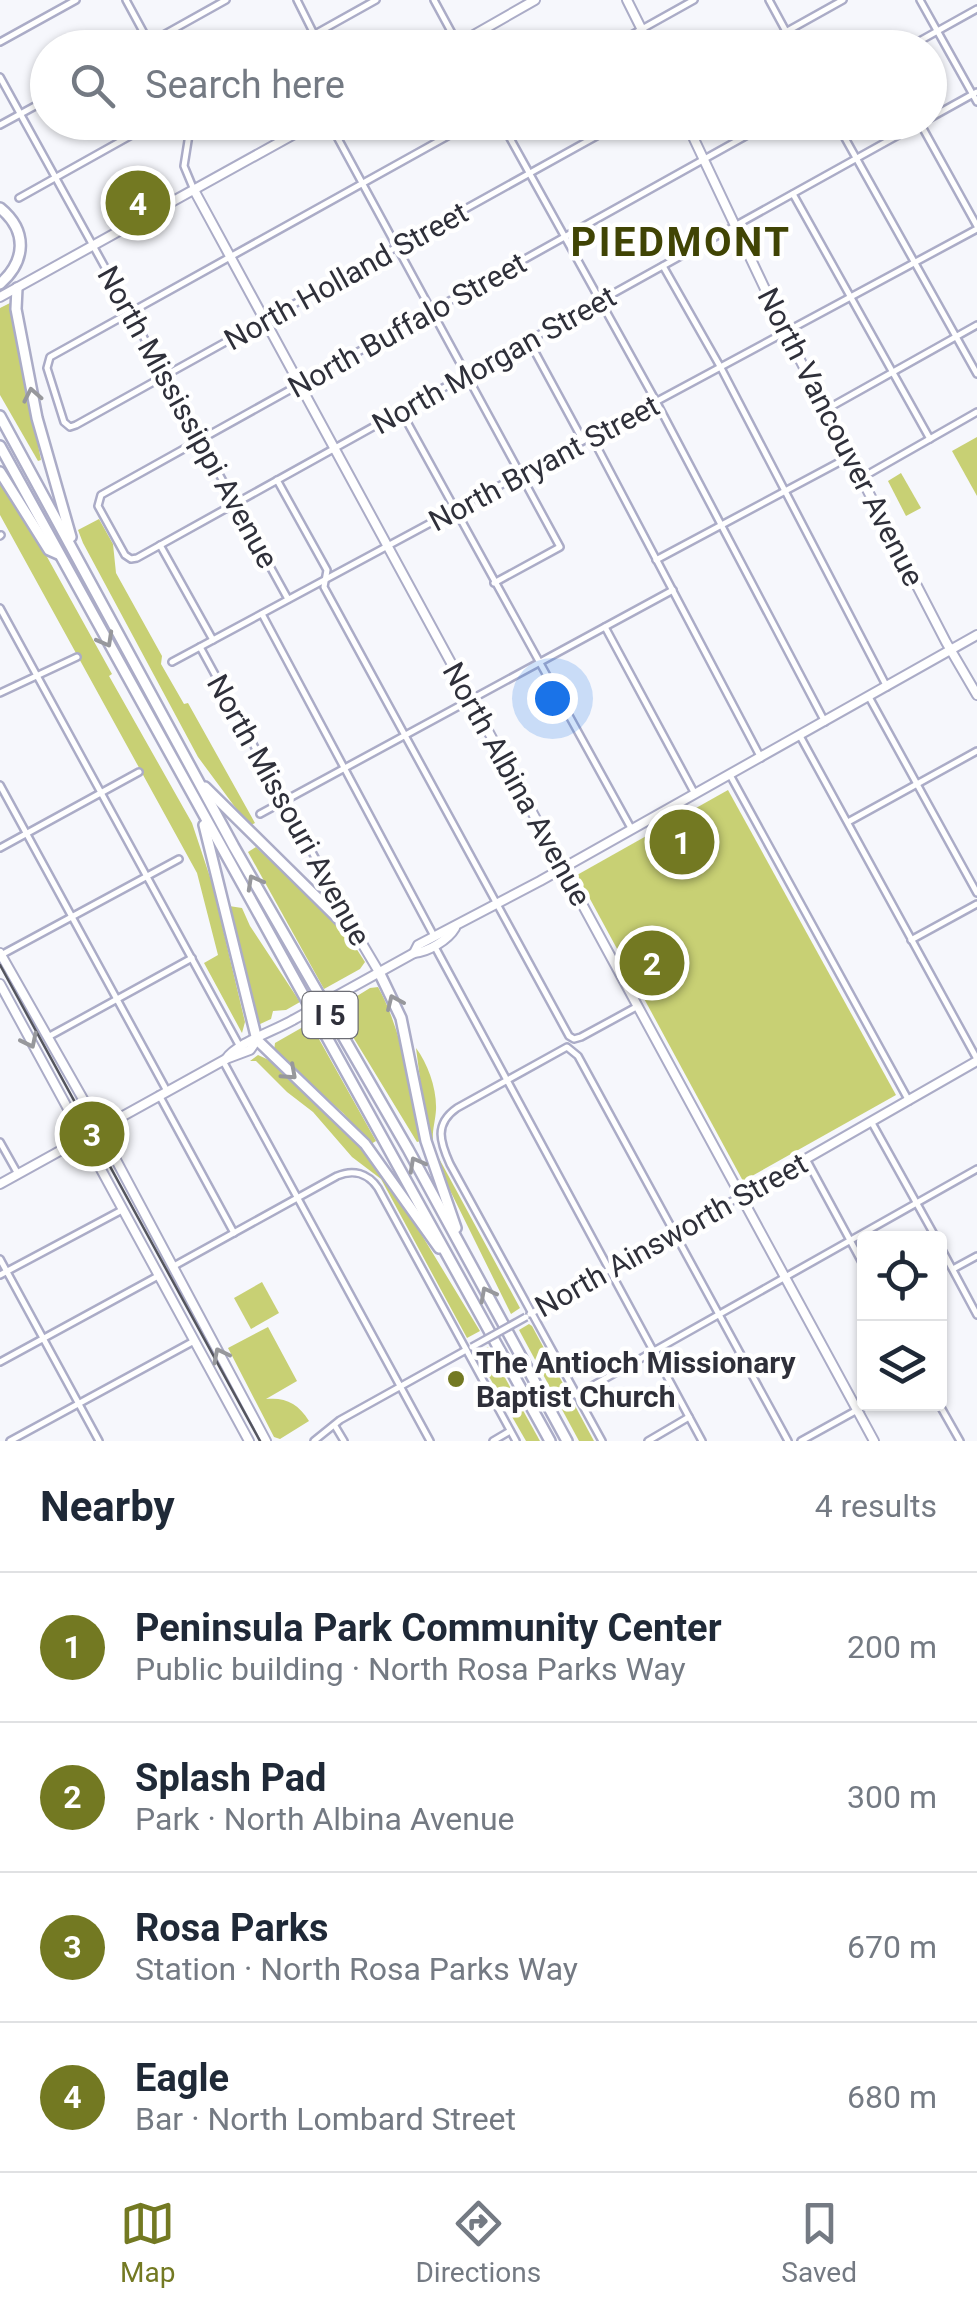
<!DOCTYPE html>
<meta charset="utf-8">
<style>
:root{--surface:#fff;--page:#f2f2f3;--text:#1f2937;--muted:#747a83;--line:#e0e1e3;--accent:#737922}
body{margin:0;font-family:Roboto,sans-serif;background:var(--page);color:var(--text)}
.controls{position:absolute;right:30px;bottom:30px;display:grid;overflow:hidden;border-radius:10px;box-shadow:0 2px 8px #0004}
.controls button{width:90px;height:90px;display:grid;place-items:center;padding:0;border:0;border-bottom:2px solid var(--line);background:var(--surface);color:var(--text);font:50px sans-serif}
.you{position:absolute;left:552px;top:698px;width:35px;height:35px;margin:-25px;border:8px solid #fff;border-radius:50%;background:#1a73e8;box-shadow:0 0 0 15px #1a73e833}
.badge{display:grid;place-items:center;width:65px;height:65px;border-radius:50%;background:var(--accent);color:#fff;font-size:32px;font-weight:700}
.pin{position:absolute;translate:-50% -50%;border:5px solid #fff;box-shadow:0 2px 10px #0006}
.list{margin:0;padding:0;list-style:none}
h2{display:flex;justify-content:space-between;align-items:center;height:130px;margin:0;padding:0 40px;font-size:42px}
h2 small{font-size:32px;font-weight:400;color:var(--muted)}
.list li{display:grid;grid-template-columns:65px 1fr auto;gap:30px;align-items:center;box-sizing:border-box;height:150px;padding:0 40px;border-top:2px solid var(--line)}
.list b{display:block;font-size:38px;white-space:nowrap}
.list p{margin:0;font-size:32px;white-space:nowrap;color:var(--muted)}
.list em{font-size:32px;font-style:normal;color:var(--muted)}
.icon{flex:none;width:55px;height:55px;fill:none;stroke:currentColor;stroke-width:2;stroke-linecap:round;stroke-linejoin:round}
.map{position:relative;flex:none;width:977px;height:1441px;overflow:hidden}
.search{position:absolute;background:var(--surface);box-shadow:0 2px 8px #0004;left:30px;right:30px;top:30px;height:110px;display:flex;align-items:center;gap:25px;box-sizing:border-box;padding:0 35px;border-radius:55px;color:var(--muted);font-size:38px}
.sheet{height:730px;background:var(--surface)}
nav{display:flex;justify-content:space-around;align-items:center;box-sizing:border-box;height:140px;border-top:2px solid var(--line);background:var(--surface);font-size:28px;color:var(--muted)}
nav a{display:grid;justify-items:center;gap:5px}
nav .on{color:var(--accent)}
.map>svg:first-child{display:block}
.green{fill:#c8d074}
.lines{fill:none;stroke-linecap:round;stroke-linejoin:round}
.street-casing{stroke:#abacc7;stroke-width:10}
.secondary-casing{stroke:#abacc7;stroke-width:12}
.primary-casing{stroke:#abacc7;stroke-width:12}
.highway-casing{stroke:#abacc7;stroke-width:14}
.street{stroke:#fff;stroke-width:5}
.secondary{stroke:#fff;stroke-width:8}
.primary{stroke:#fff;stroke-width:8}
.highway{stroke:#fff;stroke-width:9}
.tram{stroke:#54555e;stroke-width:2.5}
.street-bridge-casing{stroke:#abacc7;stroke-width:10;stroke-linecap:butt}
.secondary-bridge-casing{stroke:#abacc7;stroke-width:12;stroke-linecap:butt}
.street-bridge{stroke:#fff;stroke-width:5}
.secondary-bridge{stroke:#fff;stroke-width:8}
.oneway{stroke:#97989c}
.poi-dot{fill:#737922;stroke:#fff;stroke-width:4}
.labels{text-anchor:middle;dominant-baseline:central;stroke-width:9;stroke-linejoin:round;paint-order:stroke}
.shield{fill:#fff;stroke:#6d6e75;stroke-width:2.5}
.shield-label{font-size:28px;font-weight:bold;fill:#2f303a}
.street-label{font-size:30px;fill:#2f303a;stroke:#fff}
.poi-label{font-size:30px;font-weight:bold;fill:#2f303a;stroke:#fff;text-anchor:start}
.district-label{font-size:40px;font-weight:bold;letter-spacing:2.5px;fill:#404404;stroke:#fff}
</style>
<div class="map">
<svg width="977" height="1441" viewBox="0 0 977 1441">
<rect width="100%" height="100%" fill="#f6f7fc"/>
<g class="green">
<polygon points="10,303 41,460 38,461 0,395 0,308"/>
<polygon points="977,437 977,496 952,451"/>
<polygon points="901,473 921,508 906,516 888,481"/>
<polygon points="0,481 46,555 112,674 109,676 192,823 212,883 245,1022 242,1033 204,963 218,955 197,873 0,515"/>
<polygon points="99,519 113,544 116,573 162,656 161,664 184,704 188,703 255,823 249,826 198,757 83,543 78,530"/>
<polygon points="728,790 896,1095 743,1181 577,875"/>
<polygon points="256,847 345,931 365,962 360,969 324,989 248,852"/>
<polygon points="229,906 242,908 250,926 300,1002 286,1010 273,1011 271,1019 258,1025"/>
<path d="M378,987c26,47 31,102 43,154l-4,1 -81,-133 34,-21z"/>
<polygon points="310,1023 376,1141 371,1144 343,1113 274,1051 275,1043"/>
<path d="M416,1048c12,16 21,41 20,62 -1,15 -6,25 -1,41l85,157 -9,6 -74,-150 -11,-39z"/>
<polygon points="258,1055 271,1061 371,1156 389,1181 480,1331 467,1338 381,1179 352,1157 313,1112 287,1092 256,1061 250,1061"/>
<polygon points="262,1282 279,1313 251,1329 234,1298"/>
<polygon points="529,1324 532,1326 594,1441 579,1441 519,1330"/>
<path d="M268,1327l29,54 -31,18c19,-2 32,4 43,22l-29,18 -6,-2 -46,-89z"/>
<polygon points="488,1347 540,1441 526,1441 476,1354"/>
</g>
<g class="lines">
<g class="street-casing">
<g id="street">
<polyline points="126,0 152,48"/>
<polyline points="297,0 321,48"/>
<polyline points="434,0 460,48"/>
<polyline points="769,0 795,48"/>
<polyline points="920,0 977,102"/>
<polyline points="0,42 76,0"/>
<polyline points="140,48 226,0"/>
<polyline points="290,48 376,0"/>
<polyline points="608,48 694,0"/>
<polyline points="757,48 843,0"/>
<polyline points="907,48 977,9"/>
<polyline points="0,77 288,599"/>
<polyline points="930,118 977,92"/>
<polyline points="191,122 184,166 194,190"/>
<polyline points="329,122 560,547 494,583"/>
<polyline points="473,122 50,357 47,368 64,422 70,427 76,425 622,122"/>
<polyline points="501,122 657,403 825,722"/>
<polyline points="771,122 101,495 98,506 125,555 131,559 137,558 922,122"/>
<polyline points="836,122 977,374"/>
<polyline points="920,123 977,226"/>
<polyline points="0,125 48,99"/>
<polyline points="793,194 930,439"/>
<polyline points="19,198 155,122"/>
<polyline points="663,266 721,368 887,687"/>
<polyline points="529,341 580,435 595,443 761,758"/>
<polyline points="827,409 977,325"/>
<polyline points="401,411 631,828"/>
<polyline points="863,477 977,412"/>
<polyline points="277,480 327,570 324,587 569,1036 574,1039 581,1037 638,1006"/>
<polyline points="0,536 1,535"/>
<polyline points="160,545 213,640"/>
<polyline points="656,560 849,457"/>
<polyline points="0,608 239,1045"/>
<polyline points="262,614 434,936"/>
<polyline points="605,627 695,794"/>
<polyline points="200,647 354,929"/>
<polyline points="172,662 977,229"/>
<polyline points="0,693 77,657"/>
<polyline points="869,697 977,893"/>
<polyline points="800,736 977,1059"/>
<polyline points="730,775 909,1101"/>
<polyline points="0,785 167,1091"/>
<polyline points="260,814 673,590"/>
<polyline points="848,822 977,751"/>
<polyline points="0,848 139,772"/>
<polyline points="911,940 977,904"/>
<polyline points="435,947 702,1441"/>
<polyline points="1,955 179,859"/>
<polyline points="48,1037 192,958"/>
<polyline points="223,1061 430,1441"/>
<polyline points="159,1095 234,1233"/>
<polyline points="872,1123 936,1238"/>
<polyline points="0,1142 18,1174"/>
<polyline points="806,1159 864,1266"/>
<polyline points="940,1246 977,1315"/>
<polyline points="0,1259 99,1441"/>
<path d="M174,1266l163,-90c16,-7 31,-3 41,12l138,253"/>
<polyline points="953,1269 977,1256"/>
<polyline points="0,1275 122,1210"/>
<polyline points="530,1314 741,1196"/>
<polyline points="0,1362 158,1276"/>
<polyline points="576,1395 977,1169"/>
<polyline points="939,1404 960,1441"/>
<polyline points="335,1426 344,1441"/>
<polyline points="10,1441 194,1341"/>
<polyline points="314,1441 340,1420 466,1350"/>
<polyline points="493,1441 510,1431"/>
<path d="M602,1441l-152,-277c-10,-22 -16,-40 7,-56l110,-61 11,9 210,385"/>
<polyline points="648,1441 689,1417"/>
<polyline points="801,1441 868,1404"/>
</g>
</g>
<g class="secondary-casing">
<g id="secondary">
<polyline points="627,0 651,48"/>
<polyline points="686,122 783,327 946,642 977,695"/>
<polyline points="194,190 874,1441"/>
<polyline points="360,940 379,972"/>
<polyline points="0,953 92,1115 266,1441"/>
<polyline points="414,953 418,945 540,881 977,635"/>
<polyline points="0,984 249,1441"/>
<path d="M331,999l83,-46c14,-1 34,-13 41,-25"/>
<path d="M226,1059c11,-16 48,-28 67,-39"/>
<polyline points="0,1184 226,1059 250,1050 257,1040"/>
<polyline points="741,1196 977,1061"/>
</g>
</g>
<g class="primary-casing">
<g id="primary">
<polyline points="451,48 535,0"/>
<polyline points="0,297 316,122"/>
</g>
</g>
<g class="highway-casing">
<g id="highway">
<path d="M0,208c28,23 26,53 0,76"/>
<polyline points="17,288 16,309 37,418 71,537"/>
<polyline points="0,416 234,847 408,1149 567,1441"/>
<path d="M0,446c182,333 368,662 550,995"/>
<polyline points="0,472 49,550 58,554"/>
<polyline points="205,787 360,940"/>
<polyline points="204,825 257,1040 365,1144 439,1248"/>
<polyline points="379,972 401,1018 426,1141 456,1228"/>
</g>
</g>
<use href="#street" class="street"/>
<use href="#secondary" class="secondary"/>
<use href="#primary" class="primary"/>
<use href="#highway" class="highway"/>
<polyline class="tram" points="0,965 260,1441"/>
<g class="street-bridge-casing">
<polyline id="street-bridge" points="472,1347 526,1317"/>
</g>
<g class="secondary-bridge-casing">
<polyline id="secondary-bridge" points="293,1020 331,999"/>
</g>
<use href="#street-bridge" class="street-bridge"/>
<use href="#secondary-bridge" class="secondary-bridge"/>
</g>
<defs><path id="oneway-chevron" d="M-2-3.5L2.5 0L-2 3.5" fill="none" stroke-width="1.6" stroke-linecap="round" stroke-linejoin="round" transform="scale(2.5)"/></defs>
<g class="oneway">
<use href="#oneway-chevron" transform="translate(32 395) rotate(-101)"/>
<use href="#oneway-chevron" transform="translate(106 640) rotate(61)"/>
<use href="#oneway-chevron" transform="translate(254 882) rotate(-119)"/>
<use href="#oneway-chevron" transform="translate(394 1002) rotate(-114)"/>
<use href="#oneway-chevron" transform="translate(30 1041) rotate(64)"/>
<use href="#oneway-chevron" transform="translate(290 1073) rotate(42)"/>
<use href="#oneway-chevron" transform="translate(416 1164) rotate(-119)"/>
<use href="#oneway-chevron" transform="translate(487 1294) rotate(-118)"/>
<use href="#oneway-chevron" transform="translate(220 1355) rotate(-117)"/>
</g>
<circle class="poi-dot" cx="456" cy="1379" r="10"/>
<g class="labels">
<rect class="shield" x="302.5" y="992" width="55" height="46" rx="8"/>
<g class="shield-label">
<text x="330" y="1015">I 5</text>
</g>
<g class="street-label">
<text transform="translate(346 276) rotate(-29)">North Holland Street</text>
<text transform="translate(407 325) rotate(-29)">North Buffalo Street</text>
<text transform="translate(494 360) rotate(-29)">North Morgan Street</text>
<text transform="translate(188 417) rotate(61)">North Mississippi Avenue</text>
<text transform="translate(841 437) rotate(63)">North Vancouver Avenue</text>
<text transform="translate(544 463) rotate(-28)">North Bryant Street</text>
<text transform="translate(517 784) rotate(61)">North Albina Avenue</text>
<text transform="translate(289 810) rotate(61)">North Missouri Avenue</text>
<text transform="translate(671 1235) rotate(-29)">North Ainsworth Street</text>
</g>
<g class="poi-label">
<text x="476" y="1362">The Antioch Missionary<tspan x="476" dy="34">Baptist Church</tspan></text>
</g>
<g class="district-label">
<text x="681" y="242">PIEDMONT</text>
</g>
</g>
</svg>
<div class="controls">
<button><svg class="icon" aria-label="locate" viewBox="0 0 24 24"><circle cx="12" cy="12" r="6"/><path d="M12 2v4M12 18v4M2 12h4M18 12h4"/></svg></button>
<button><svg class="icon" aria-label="layers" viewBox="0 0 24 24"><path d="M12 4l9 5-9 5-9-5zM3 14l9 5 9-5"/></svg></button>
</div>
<div class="you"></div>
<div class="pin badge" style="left:682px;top:842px">1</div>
<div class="pin badge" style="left:652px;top:963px">2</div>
<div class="pin badge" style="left:92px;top:1134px">3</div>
<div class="pin badge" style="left:138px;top:203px">4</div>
<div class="search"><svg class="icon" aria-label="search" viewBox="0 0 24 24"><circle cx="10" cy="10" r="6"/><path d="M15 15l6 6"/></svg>Search here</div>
</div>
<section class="sheet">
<h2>Nearby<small>4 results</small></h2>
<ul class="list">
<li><span class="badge">1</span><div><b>Peninsula Park Community Center</b><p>Public building · North Rosa Parks Way</p></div><em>200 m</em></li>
<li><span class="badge">2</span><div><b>Splash Pad</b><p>Park · North Albina Avenue</p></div><em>300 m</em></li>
<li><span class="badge">3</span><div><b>Rosa Parks</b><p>Station · North Rosa Parks Way</p></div><em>670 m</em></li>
<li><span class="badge">4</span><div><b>Eagle</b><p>Bar · North Lombard Street</p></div><em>680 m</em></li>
</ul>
</section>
<nav>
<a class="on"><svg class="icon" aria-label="map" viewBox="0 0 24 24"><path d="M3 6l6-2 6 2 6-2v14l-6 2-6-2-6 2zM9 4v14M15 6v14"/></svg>Map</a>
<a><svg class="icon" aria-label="directions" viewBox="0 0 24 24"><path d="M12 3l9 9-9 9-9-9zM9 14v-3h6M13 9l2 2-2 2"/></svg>Directions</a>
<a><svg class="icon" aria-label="saved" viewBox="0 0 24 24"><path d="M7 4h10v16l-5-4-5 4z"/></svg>Saved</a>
</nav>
